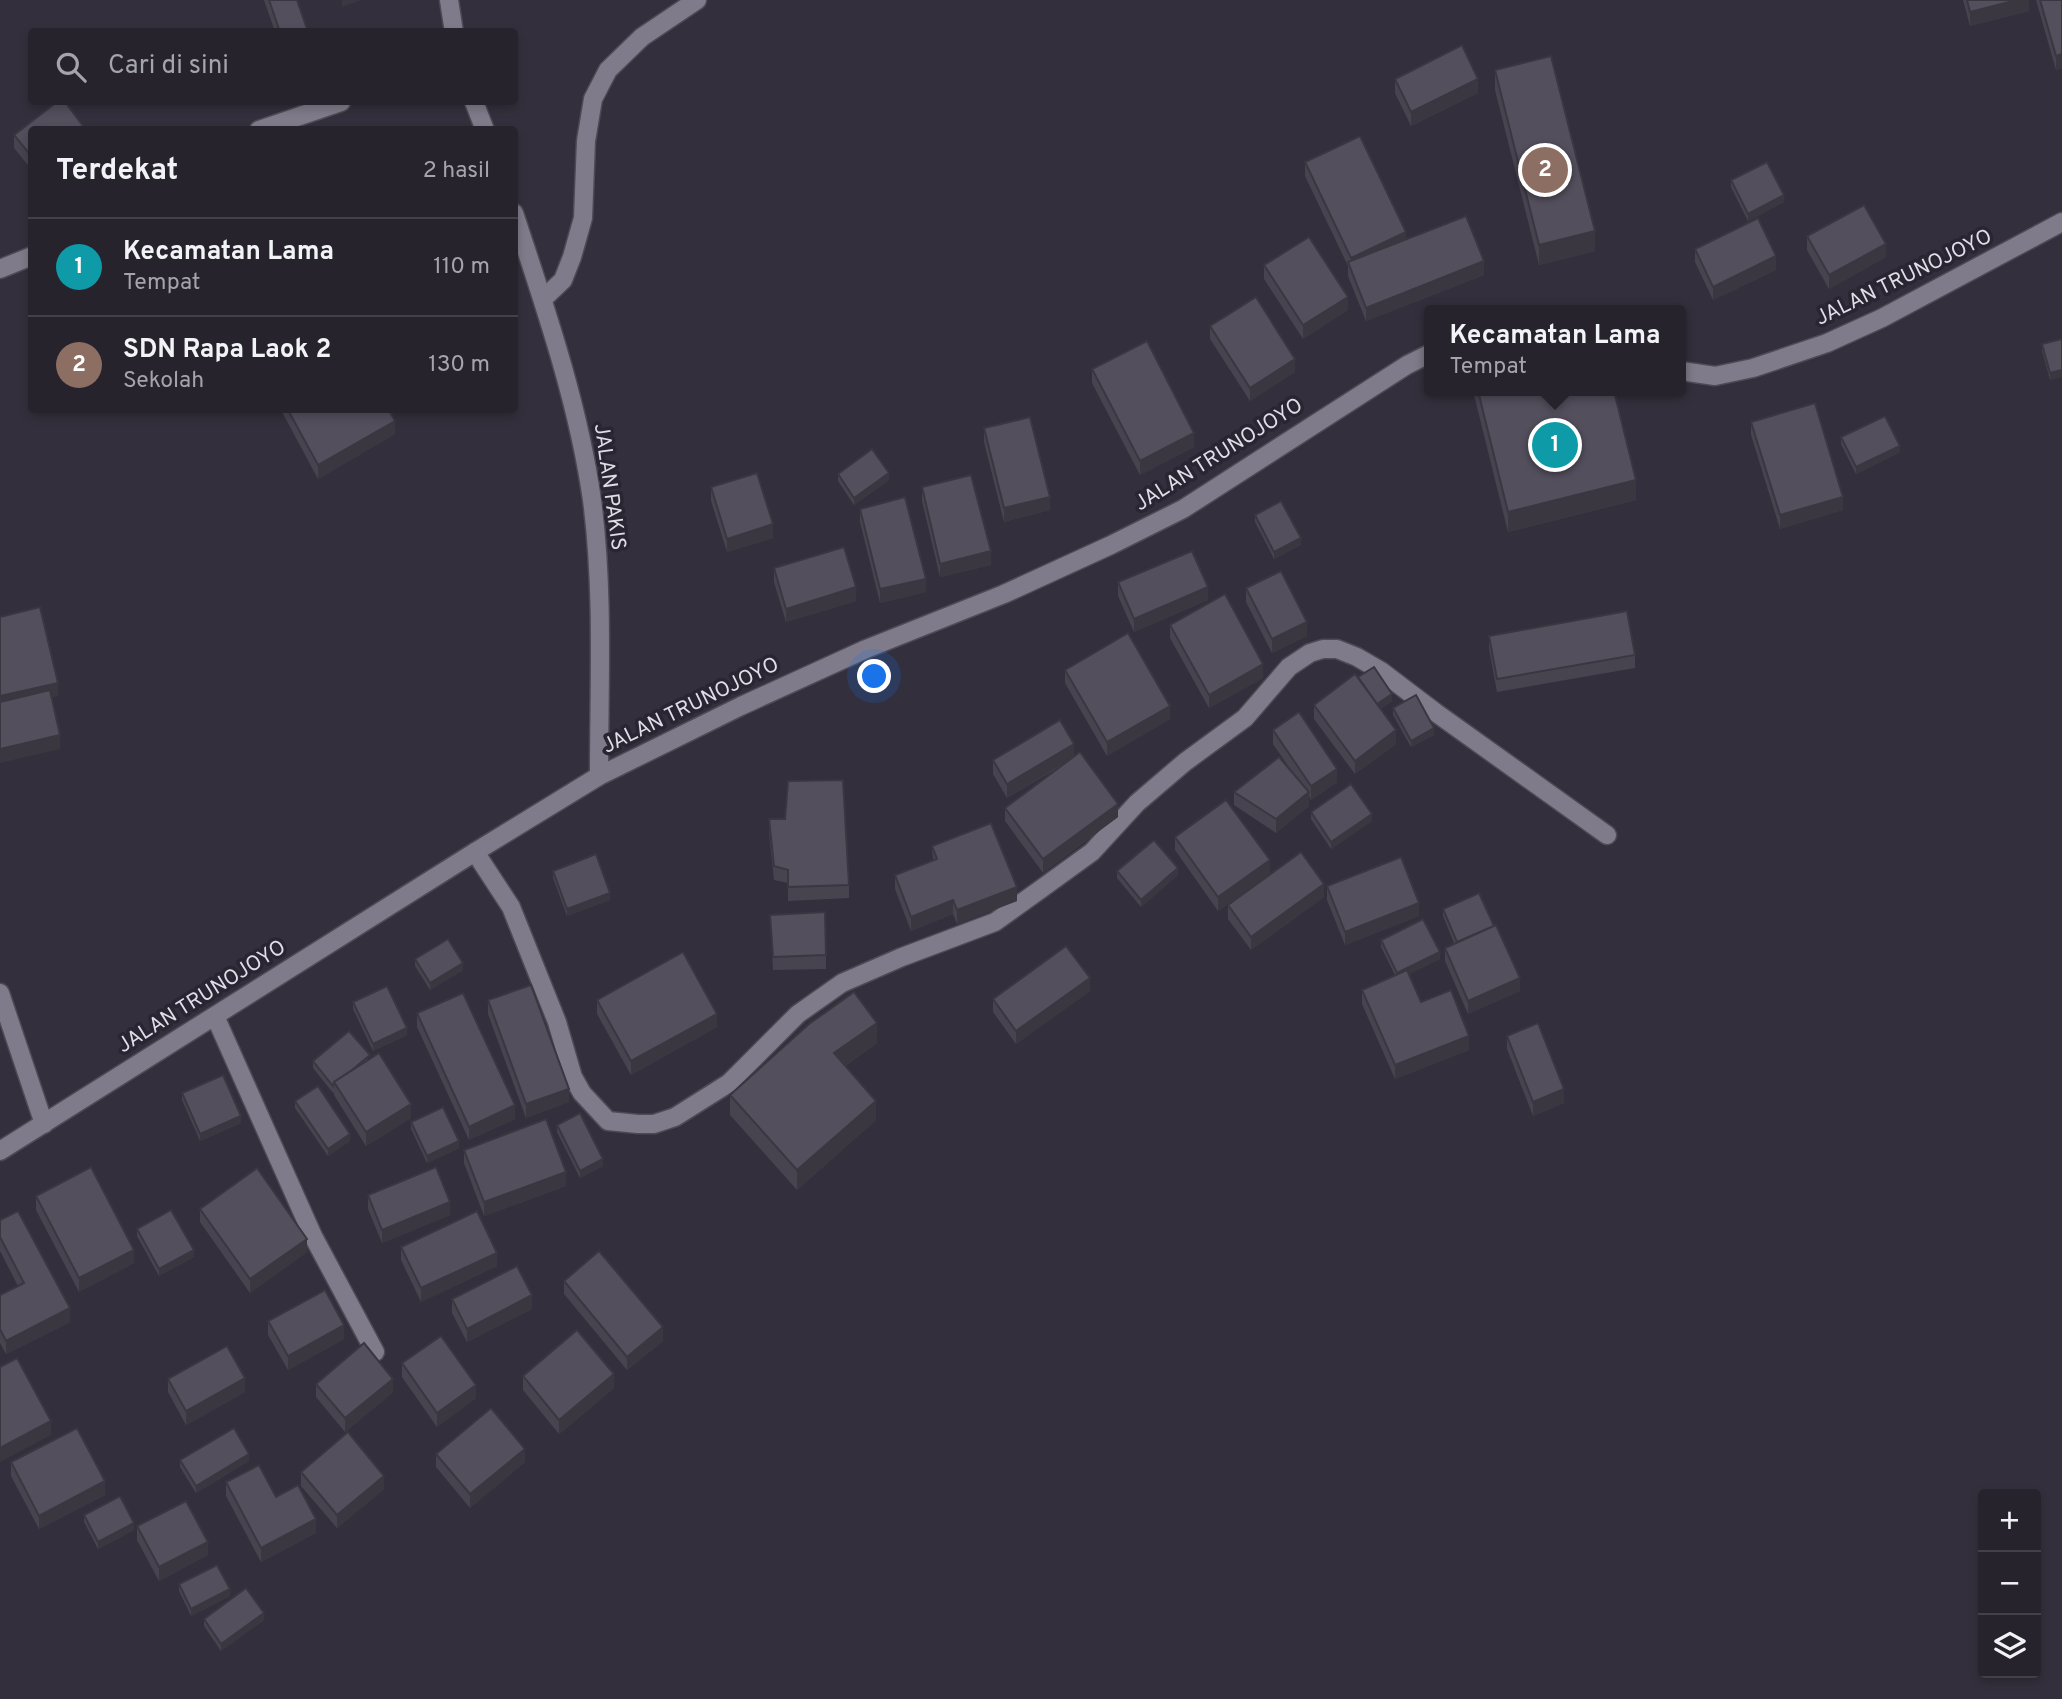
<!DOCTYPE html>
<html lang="id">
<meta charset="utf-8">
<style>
:root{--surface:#26232d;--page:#2e2b35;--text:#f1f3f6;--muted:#a4a4aa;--line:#424049;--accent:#3bd4a4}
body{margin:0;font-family:Overpass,sans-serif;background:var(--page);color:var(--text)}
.controls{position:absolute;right:21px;bottom:21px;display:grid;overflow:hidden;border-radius:7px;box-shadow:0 4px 10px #0003}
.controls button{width:63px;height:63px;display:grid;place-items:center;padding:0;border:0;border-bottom:2px solid var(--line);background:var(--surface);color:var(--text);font:35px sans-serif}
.you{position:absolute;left:875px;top:677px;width:24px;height:24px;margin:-18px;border:5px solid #fff;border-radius:50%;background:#1a73e8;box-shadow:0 0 0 10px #1a73e833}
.badge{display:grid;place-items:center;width:46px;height:46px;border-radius:50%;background:var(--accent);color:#fff;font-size:23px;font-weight:700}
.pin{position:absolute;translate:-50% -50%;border:4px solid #fff;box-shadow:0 2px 7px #0006}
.popup{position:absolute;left:1424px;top:305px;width:262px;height:91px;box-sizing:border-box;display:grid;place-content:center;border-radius:7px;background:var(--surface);filter:drop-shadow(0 2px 5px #0005);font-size:23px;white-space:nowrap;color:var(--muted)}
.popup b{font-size:26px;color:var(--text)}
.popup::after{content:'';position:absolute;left:50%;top:100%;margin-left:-14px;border:14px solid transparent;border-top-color:var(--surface)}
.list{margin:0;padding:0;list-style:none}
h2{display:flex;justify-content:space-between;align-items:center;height:91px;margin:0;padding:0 28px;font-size:30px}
h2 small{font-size:23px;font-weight:400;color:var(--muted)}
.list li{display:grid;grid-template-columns:46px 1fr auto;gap:21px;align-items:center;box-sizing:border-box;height:98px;padding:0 28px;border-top:2px solid var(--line)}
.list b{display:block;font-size:26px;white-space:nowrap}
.list p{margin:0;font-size:23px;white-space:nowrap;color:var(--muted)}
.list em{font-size:23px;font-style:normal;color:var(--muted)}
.icon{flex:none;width:38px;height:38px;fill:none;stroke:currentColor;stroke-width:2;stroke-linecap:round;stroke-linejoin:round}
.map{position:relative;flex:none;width:2062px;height:1699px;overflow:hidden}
.search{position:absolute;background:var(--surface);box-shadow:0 4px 10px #0003;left:28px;top:28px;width:490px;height:77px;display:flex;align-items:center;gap:18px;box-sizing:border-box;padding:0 24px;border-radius:7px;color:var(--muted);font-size:26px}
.panel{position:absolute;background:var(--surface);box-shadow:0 4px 10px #0003;left:28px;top:126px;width:490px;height:287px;border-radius:7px}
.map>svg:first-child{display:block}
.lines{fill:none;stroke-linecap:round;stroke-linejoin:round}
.minor-casing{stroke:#4e4a55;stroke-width:21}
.tertiary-casing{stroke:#4e4a55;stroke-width:21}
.minor{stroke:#807b8a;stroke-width:18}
.tertiary{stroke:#807b8a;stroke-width:18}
.wall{fill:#474450}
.shaded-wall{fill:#3a3741}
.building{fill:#534f5d;stroke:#3a3741;stroke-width:2}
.labels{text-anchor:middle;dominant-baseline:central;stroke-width:7;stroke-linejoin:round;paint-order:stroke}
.street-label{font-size:21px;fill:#dfdde5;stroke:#292532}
</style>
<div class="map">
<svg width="2062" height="1699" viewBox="0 0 2062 1699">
<rect width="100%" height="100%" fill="#332f3c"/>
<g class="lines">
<g class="minor-casing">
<g id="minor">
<polyline points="259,130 341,102"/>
<polyline points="0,269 32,256"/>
<polyline points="543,299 563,280 572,257 583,218 586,141 593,99 608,70 642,37 697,0"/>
<polyline points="475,852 511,907 557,1022 573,1077 582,1093 608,1121 638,1124 654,1124 675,1117 729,1083 798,1014 842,983 902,957 995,922 1041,889 1092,852 1137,803 1185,762 1245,718 1289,667 1310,653 1323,649 1337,649 1357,657 1381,671 1435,712 1607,835"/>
<polyline points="0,993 44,1124"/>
<polyline points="215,1016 313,1236 375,1352"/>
</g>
</g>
<g class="tertiary-casing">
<g id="tertiary">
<polyline points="449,0 454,32"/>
<polyline points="474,102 485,130"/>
<path d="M514,213c31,94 64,189 78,287 12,91 7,185 7,276"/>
<polyline points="1681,371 1715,376 1753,368 1827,343 1882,318 2062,222"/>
<polyline points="0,1151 475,852 599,776 741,706 866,649 1004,594 1111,545 1183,509 1407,365 1429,354"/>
</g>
</g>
<use href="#minor" class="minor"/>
<use href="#tertiary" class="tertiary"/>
</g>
<g class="wall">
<polygon points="264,0 297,0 308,32 275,32"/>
<polygon points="1963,0 2029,0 2029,11 1970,26"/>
<polygon points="2036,0 2062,0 2062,68 2056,70"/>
<polygon points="1495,70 1595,251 1539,265 1495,90"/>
<polygon points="1395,79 1478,93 1411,126 1395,93"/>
<polygon points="32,130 32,170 14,148 14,135"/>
<polygon points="1305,162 1406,239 1484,275 1366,321 1348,276 1348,266 1305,176"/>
<polygon points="1731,180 1784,202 1748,221 1731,187"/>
<polygon points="1807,236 1886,257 1829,289 1807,250"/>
<polygon points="1695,249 1776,270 1713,300 1695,262"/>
<polygon points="1264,265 1348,310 1303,339 1264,279"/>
<polygon points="1210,326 1295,372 1250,401 1210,339"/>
<polygon points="2062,339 2062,377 2050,380 2042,351 2042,344"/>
<polygon points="1092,369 1194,447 1140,475 1092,383"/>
<polygon points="1473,391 1614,391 1636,500 1508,532"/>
<polygon points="281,410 389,410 395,434 318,479"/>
<polygon points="1751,422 1843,510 1780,529 1751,435"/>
<polygon points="984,428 1050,510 1004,522 984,442"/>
<polygon points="1841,437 1900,452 1856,474 1841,444"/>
<polygon points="838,474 889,480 854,505 838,481"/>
<polygon points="711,487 773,538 727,552 711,501"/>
<polygon points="922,487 991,565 940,577 922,501"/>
<polygon points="860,509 926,592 880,603 860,522"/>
<polygon points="1255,515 1301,545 1274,559 1255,522"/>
<polygon points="774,568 856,601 786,622 774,582"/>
<polygon points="1118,582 1208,600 1134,632 1118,596"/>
<polygon points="1246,588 1307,636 1272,653 1246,602"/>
<polygon points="1170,625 1263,678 1209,708 1170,638"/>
<polygon points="1489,636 1635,655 1635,668 1497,692 1489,649"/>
<polygon points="1065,670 1170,719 1107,756 1065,683"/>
<polygon points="1358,677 1392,701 1380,709 1396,744 1355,774 1314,719 1314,705 1358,679"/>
<polygon points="1393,708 1434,735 1411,747 1393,715"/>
<polygon points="1273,730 1337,782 1311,800 1309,796 1309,806 1276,833 1234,805 1234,792 1293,773 1273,744"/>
<polygon points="1074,756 1118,817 1043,873 1005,821 1005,808 1066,763 1007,798 993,774 993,760"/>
<polygon points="1311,812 1372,821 1331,849 1311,819"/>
<polygon points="769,819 849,885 849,898 788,901 788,883 774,880 769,833"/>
<polygon points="1175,837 1270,874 1218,911 1175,850"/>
<polygon points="932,846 1017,901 957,924 953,914 911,931 895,889 895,875 933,861"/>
<polygon points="553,871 610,900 567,916 553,878"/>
<polygon points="1117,871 1178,875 1141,907 1117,878"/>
<polygon points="1327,886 1419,916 1345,945 1327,900"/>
<polygon points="1324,897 1251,950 1228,919 1228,905"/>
<polygon points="1443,909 1520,991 1468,1014 1445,961 1445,948 1454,943 1443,916"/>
<polygon points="770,915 826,955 826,969 773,970"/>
<polygon points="1381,940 1440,959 1409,974 1421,1002 1469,1050 1395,1079 1362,1004 1362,990 1395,975 1381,947"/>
<polygon points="415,959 463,970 430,990 415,966"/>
<polygon points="1090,991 1016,1044 993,1012 993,999"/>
<polygon points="488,1000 569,1102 526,1118 488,1014"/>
<polygon points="597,1000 717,1027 631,1075 597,1014"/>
<polygon points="353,1002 407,1035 373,1051 353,1009"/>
<polygon points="417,1013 515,1119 469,1140 417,1027"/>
<polygon points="1507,1036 1564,1103 1533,1116 1507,1049"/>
<polygon points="877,1043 845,1066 876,1120 797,1190 730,1115 730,1095"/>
<polygon points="370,1059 411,1118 366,1146 334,1095 334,1092 333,1093 313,1068 313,1061"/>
<polygon points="182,1093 241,1123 200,1141 182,1100"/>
<polygon points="295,1101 350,1141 328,1156 295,1108"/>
<polygon points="411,1122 459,1148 427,1163 411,1129"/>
<polygon points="557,1125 603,1166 580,1178 557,1132"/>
<polygon points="464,1150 566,1186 484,1216 464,1163"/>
<polygon points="368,1195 450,1215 382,1243 368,1209"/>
<polygon points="36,1196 134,1263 79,1292 36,1210"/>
<polygon points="200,1209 307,1252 250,1293 200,1222"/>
<polygon points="0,1220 70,1322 6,1354 0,1343 0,1295 18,1286 0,1251"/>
<polygon points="137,1229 194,1257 159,1276 137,1236"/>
<polygon points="401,1247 497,1266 421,1302 401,1260"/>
<polygon points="564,1281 663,1341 627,1370 564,1294"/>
<polygon points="452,1299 532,1309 467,1342 452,1313"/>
<polygon points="268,1321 344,1339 288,1370 268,1335"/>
<polygon points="402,1363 476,1398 437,1427 402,1377"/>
<polygon points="523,1376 614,1388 559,1434 523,1390"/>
<polygon points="168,1379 245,1392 186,1425 168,1392"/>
<polygon points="316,1384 393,1392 345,1432 316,1397"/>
<polygon points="436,1454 525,1462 470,1508 436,1467"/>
<polygon points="180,1460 249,1461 196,1493 180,1467"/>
<polygon points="11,1462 105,1495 39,1529 11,1476"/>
<polygon points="301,1472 384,1489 337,1528 301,1486"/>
<polygon points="226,1482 276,1497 316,1533 261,1562 226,1496"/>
<polygon points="84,1515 134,1530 98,1549 84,1522"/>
<polygon points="137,1526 208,1555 159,1581 137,1540"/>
<polygon points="179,1584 230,1596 191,1616 179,1591"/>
<polygon points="204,1619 264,1620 221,1651 204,1626"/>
</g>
<g class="shaded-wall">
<polygon points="342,0 361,0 342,7"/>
<polygon points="2017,0 2029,0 2029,11 1970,26 1970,12"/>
<polygon points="2062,54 2062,68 2056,70 2056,56"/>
<polygon points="1478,79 1478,93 1411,126 1411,112"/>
<polygon points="1784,195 1784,202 1748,221 1748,214"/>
<polygon points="1595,231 1595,251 1539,265 1539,245"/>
<polygon points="1406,232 1406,245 1351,268 1351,258"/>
<polygon points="1886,244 1886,257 1829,289 1829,275"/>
<polygon points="1776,256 1776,270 1713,300 1713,287"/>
<polygon points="1484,261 1484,275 1366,321 1366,308"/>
<polygon points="1348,297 1348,310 1303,339 1303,325"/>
<polygon points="1295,359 1295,372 1250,401 1250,388"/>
<polygon points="2062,370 2062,377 2050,380 2050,373"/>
<polygon points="395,421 395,434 318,479 318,465"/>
<polygon points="1194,433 1194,447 1140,475 1140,461"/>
<polygon points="1900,446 1900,452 1856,474 1856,467"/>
<polygon points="889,473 889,480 854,505 854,498"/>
<polygon points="1636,480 1636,500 1508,532 1508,512"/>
<polygon points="1050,497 1050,510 1004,522 1004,508"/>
<polygon points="1843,497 1843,510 1780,529 1780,515"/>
<polygon points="773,524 773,538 727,552 727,539"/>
<polygon points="1301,538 1301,545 1274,559 1274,552"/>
<polygon points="991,551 991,565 940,577 940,564"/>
<polygon points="926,579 926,592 880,603 880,589"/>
<polygon points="856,587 856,601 786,622 786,609"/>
<polygon points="1208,587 1208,600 1134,632 1134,619"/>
<polygon points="1307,622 1307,636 1272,653 1272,639"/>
<polygon points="1263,664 1263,678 1209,708 1209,695"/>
<polygon points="58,683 58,696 0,710 0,696"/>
<polygon points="1392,694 1392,701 1377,712 1377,705"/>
<polygon points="1170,706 1170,719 1107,756 1107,742"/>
<polygon points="1434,728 1434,735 1411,747 1411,741"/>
<polygon points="1396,730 1396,744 1355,774 1355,761"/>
<polygon points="60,735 60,749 0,763 0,749"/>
<polygon points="1074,744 1074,757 1007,798 1007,784"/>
<polygon points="1337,769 1337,782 1311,800 1311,786"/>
<polygon points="1309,792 1309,806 1276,833 1276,819"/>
<polygon points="1118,804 1118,817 1043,873 1043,859"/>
<polygon points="1372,814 1372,821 1331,849 1331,842"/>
<polygon points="1270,860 1270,874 1218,911 1218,897"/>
<polygon points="1178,868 1178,875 1141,907 1141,900"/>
<polygon points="1324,884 1324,897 1251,950 1251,937"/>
<polygon points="1017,887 1017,901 957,924 957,910"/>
<polygon points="610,893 610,900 567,916 567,909"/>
<polygon points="953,900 953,914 911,931 911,917"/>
<polygon points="1419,903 1419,916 1345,945 1345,932"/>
<polygon points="1440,952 1440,959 1397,980 1397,973"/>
<polygon points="463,963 463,970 430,990 430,983"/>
<polygon points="1090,978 1090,991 1016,1044 1016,1031"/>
<polygon points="1520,978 1520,991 1468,1014 1468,1001"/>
<polygon points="717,1014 717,1027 631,1075 631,1061"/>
<polygon points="877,1023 877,1043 834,1073 834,1053"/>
<polygon points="407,1028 407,1035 373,1051 373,1044"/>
<polygon points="1469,1036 1469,1050 1395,1079 1395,1065"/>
<polygon points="569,1089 569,1102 526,1118 526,1104"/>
<polygon points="1564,1089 1564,1103 1533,1116 1533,1102"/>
<polygon points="876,1101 876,1120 797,1190 797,1170"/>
<polygon points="411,1104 411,1118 366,1146 366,1132"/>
<polygon points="515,1105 515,1119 469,1140 469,1127"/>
<polygon points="241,1116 241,1123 200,1141 200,1134"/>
<polygon points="350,1134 350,1141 328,1156 328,1149"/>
<polygon points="459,1141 459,1148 427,1163 427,1156"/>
<polygon points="603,1159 603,1166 580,1178 580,1171"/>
<polygon points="566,1172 566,1186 484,1216 484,1202"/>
<polygon points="450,1202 450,1215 382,1243 382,1230"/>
<polygon points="307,1239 307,1252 250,1293 250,1279"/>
<polygon points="134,1250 134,1263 79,1292 79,1278"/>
<polygon points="194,1250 194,1257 159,1276 159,1269"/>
<polygon points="497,1253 497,1266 421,1302 421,1288"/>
<polygon points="532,1295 532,1309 467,1342 467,1329"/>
<polygon points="70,1308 70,1322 6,1354 6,1341"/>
<polygon points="344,1325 344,1339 288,1370 288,1356"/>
<polygon points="663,1327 663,1341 627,1370 627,1357"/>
<polygon points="614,1374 614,1388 559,1434 559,1420"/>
<polygon points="245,1378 245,1392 186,1425 186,1411"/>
<polygon points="393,1379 393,1392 345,1432 345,1418"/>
<polygon points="476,1385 476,1398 437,1427 437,1413"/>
<polygon points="51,1421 51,1435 0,1462 0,1448"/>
<polygon points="525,1449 525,1462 470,1508 470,1494"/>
<polygon points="249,1454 249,1461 196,1493 196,1486"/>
<polygon points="384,1476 384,1489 337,1528 337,1515"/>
<polygon points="105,1481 105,1495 39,1529 39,1516"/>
<polygon points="316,1519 316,1533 261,1562 261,1548"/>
<polygon points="134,1523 134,1530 98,1549 98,1542"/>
<polygon points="208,1542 208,1555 159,1581 159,1567"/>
<polygon points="230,1589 230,1596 191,1616 191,1609"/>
<polygon points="264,1613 264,1620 221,1651 221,1644"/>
</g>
<g class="building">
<polygon points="269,0 297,0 308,32 280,32"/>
<polygon points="1967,0 2017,0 1970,12"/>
<polygon points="2040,0 2062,0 2062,54 2056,56"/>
<polygon points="1462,45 1478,79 1411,112 1395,79"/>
<polygon points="1551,56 1595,231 1539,245 1495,70"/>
<polygon points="57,102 65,102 86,130 32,130 32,157 14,135"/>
<polygon points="1360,136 1406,232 1351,258 1305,162"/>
<polygon points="1767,162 1784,195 1748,214 1731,180"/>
<polygon points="1864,205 1886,244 1829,275 1807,236"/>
<polygon points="1466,216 1484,261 1366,308 1348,262"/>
<polygon points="1758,218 1776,256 1713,287 1695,249"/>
<polygon points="1309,237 1348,297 1303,325 1264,265"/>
<polygon points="1256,297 1295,359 1250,388 1210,326"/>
<polygon points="2062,339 2062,370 2050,373 2042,344"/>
<polygon points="1147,341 1194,433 1140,461 1092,369"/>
<polygon points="1478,391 1614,391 1636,480 1508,512"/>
<polygon points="1815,403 1843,497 1780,515 1751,422"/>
<polygon points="288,410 389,410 395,421 318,465"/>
<polygon points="1885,416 1900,446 1856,467 1841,437"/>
<polygon points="1030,417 1050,497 1004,508 984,428"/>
<polygon points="872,449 889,473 854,498 838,474"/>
<polygon points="757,473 773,524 727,539 711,487"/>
<polygon points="971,475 991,551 940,564 922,487"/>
<polygon points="905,497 926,579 880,589 860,509"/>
<polygon points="1281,501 1301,538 1274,552 1255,515"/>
<polygon points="844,547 856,587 786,609 774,568"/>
<polygon points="1192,551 1208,587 1134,619 1118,582"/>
<polygon points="1281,571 1307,622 1272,639 1246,588"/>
<polygon points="1225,594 1263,664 1209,695 1170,625"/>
<polygon points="40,607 58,683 0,696 0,617"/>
<polygon points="1627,611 1635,655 1497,679 1489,636"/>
<polygon points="1128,633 1170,706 1107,742 1065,670"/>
<polygon points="1374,667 1392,694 1377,704 1358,677"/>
<polygon points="1355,674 1396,730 1355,761 1314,705"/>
<polygon points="50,690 60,735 0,749 0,702"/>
<polygon points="1416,695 1434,728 1411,741 1393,708"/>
<polygon points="1299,712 1337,769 1311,786 1273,730"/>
<polygon points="1060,720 1074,744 1007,784 993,760"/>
<polygon points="1080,752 1118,804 1043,859 1005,808"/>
<polygon points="1279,757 1309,792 1276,819 1234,792"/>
<polygon points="843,780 849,885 788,887 788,870 774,866 769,819 785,819 788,781"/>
<polygon points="1351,784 1372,814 1331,842 1311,812"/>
<polygon points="1226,800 1270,860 1218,897 1175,837"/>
<polygon points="991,823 1017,887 957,910 953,900 911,917 895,875 937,859 932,846"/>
<polygon points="1154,840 1178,868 1141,900 1117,871"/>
<polygon points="1301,852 1324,884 1251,937 1228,905"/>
<polygon points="596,854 610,893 567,909 553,871"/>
<polygon points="1401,857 1419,903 1345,932 1327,886"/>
<polygon points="1479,893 1494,926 1457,942 1443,909"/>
<polygon points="825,912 826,955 773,957 770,915"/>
<polygon points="1423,919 1440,952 1397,973 1381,940"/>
<polygon points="1496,925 1520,978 1468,1001 1445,948"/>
<polygon points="448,939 463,963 430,983 415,959"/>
<polygon points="1066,946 1090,978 1016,1031 993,999"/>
<polygon points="683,952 717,1014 631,1061 597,1000"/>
<polygon points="1407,970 1421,1002 1451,990 1469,1036 1395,1065 1362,990"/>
<polygon points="531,985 569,1089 526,1104 488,1000"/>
<polygon points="387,986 407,1028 373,1044 353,1002"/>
<polygon points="854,992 877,1023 834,1053 876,1101 797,1170 730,1095 809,1024"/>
<polygon points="463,993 515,1105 469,1127 417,1013"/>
<polygon points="1538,1023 1564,1089 1533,1102 1507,1036"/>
<polygon points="349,1031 370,1055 352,1070 334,1082 333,1086 313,1061"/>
<polygon points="379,1053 411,1104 366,1132 334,1082"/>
<polygon points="223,1075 241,1116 200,1134 182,1093"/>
<polygon points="318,1086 350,1134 328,1149 295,1101"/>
<polygon points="443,1107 459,1141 427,1156 411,1122"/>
<polygon points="580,1113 603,1159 580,1171 557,1125"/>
<polygon points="546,1119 566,1172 484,1202 464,1150"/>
<polygon points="91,1167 134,1250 79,1278 36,1196"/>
<polygon points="436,1167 450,1202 382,1230 368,1195"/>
<polygon points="257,1168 307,1239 250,1279 200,1209"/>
<polygon points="171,1210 194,1250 159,1269 137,1229"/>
<polygon points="18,1211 70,1308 6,1341 0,1329 0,1295 24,1283 0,1237 0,1220"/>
<polygon points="477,1211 497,1253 421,1288 401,1247"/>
<polygon points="599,1251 663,1327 627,1357 564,1281"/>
<polygon points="517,1266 532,1295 467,1329 452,1299"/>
<polygon points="325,1290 344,1325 288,1356 268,1321"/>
<polygon points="577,1330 614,1374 559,1420 523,1376"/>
<polygon points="441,1336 476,1385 437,1413 402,1363"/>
<polygon points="364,1343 393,1379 345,1418 316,1384"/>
<polygon points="227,1346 245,1378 186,1411 168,1379"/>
<polygon points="17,1358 51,1421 0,1448 0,1367"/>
<polygon points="491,1408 525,1449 470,1494 436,1454"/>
<polygon points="77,1428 105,1481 39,1516 11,1462"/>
<polygon points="234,1428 249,1454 196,1486 180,1460"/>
<polygon points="348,1432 384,1476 337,1515 301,1472"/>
<polygon points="259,1465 276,1497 298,1485 316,1519 261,1548 226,1482"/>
<polygon points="120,1496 134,1523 98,1542 84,1515"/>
<polygon points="186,1501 208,1542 159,1567 137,1526"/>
<polygon points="217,1565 230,1589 191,1609 179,1584"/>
<polygon points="246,1588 264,1613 221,1644 204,1619"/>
</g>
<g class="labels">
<g class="street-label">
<text transform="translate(1904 278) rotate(-26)">JALAN TRUNOJOYO</text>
<text transform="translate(1219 455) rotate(-32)">JALAN TRUNOJOYO</text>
<text transform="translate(609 487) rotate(82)">JALAN PAKIS</text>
<text transform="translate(691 706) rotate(-26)">JALAN TRUNOJOYO</text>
<text transform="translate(202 997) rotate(-32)">JALAN TRUNOJOYO</text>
</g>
</g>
</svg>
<div class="controls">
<button>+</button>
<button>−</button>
<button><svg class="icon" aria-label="layers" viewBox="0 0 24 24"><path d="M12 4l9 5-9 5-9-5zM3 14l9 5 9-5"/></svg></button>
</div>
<div class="you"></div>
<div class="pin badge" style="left:1555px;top:445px;background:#0f9aa8">1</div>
<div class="popup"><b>Kecamatan Lama</b>Tempat</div>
<div class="pin badge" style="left:1545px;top:170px;background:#8d6e63">2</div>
<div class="search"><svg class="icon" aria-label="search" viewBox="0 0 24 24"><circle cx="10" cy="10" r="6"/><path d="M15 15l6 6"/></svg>Cari di sini</div>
<section class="panel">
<h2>Terdekat<small>2 hasil</small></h2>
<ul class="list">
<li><span class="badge" style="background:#0f9aa8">1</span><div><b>Kecamatan Lama</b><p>Tempat</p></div><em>110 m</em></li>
<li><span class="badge" style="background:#8d6e63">2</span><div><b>SDN Rapa Laok 2</b><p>Sekolah</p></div><em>130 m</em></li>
</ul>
</section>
</div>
